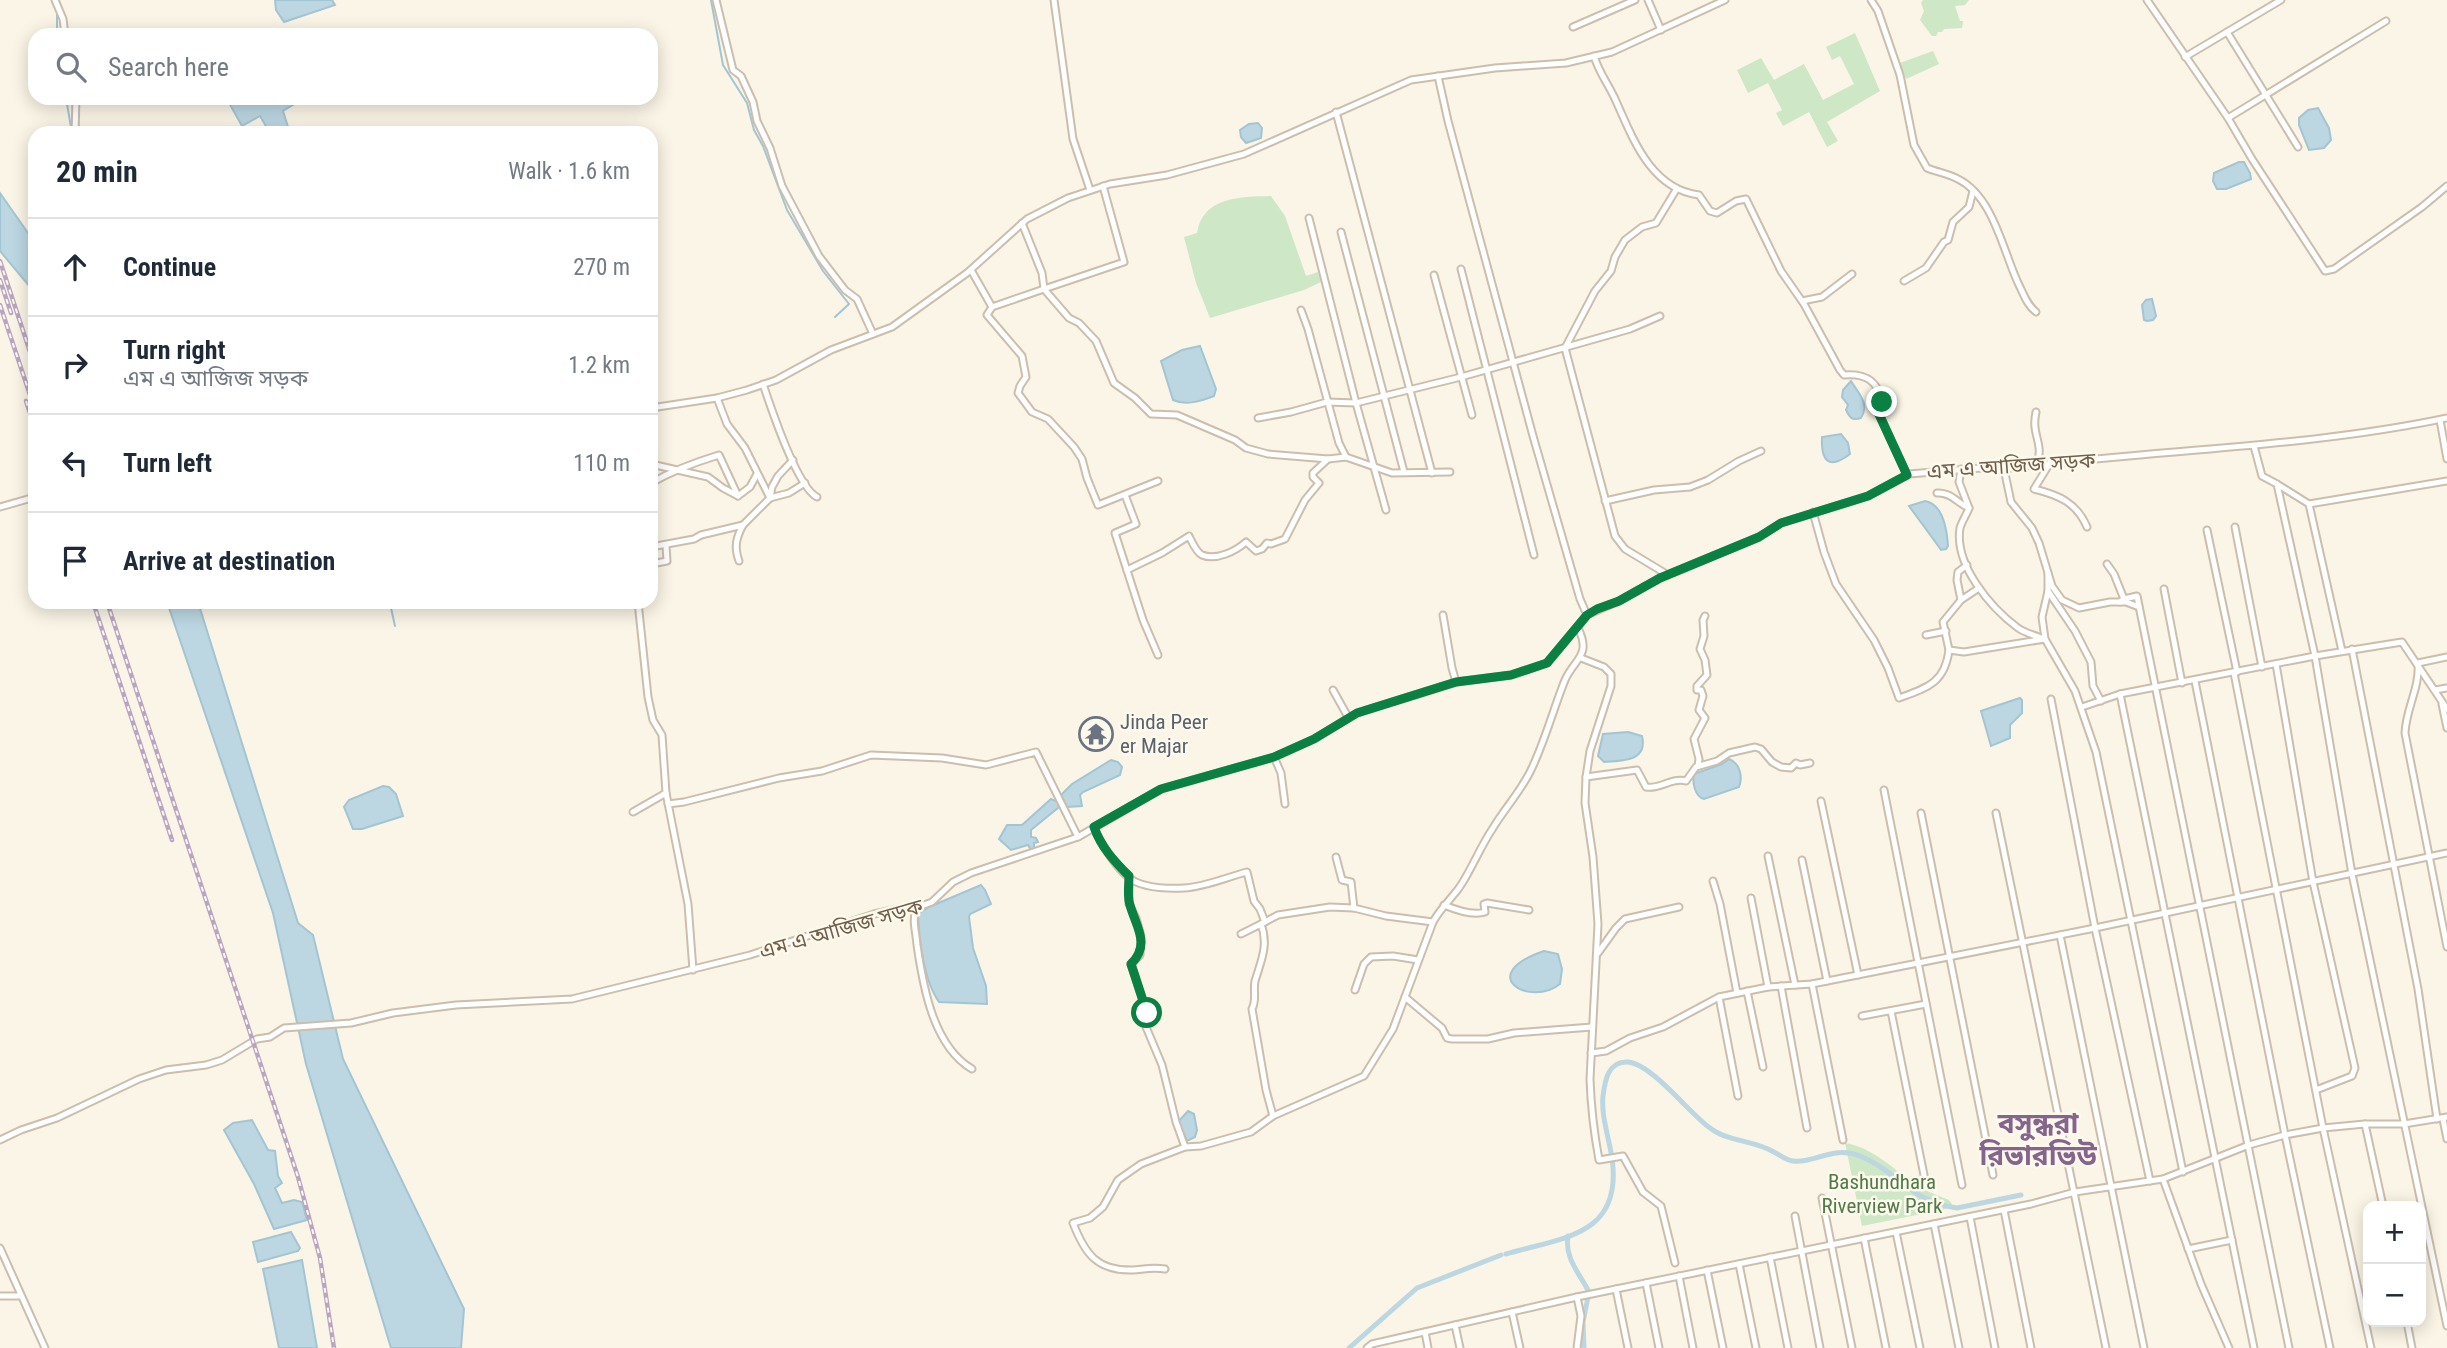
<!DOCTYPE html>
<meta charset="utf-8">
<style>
:root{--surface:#fff;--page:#f2f2f3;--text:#1f2937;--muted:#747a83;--line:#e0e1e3}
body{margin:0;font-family:"Roboto Condensed","Noto Sans Bengali",sans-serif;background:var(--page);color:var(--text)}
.controls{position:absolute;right:21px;bottom:21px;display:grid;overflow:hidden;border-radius:14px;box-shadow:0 4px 18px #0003}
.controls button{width:63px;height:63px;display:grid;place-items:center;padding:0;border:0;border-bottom:2px solid var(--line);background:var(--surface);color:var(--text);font:35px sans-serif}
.stop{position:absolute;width:21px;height:21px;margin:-16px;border:5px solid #0b8043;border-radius:50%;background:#fff}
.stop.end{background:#0b8043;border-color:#fff;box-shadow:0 2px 7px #0008}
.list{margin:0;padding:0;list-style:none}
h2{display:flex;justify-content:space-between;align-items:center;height:91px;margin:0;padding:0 28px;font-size:30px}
h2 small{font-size:23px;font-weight:400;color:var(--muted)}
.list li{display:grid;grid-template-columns:46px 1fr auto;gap:21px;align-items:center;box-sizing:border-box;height:98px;padding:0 28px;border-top:2px solid var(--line)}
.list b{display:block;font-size:26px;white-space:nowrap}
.list p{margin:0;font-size:23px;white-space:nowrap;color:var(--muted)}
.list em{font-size:23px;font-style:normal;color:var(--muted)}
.icon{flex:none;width:38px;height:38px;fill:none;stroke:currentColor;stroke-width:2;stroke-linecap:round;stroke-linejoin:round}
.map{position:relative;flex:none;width:2447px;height:1348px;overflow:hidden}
.search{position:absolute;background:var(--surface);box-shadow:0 4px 18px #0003;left:28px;top:28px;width:630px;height:77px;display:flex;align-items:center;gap:18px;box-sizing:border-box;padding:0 24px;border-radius:21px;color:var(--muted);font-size:26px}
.panel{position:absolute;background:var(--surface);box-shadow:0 4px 18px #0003;left:28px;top:126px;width:630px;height:483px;border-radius:21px}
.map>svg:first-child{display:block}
.green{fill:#cee7c6}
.water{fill:#bcd7e2;stroke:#a3c5d3;stroke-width:2}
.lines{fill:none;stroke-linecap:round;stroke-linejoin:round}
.stream{stroke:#a3c5d3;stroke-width:2}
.canal{stroke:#bcd7e2;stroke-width:5}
.minor-casing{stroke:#cbbead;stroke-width:9}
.minor{stroke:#fff;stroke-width:5}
.rail-casing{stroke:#b9a5c3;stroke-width:4.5}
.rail{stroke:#fdf9ec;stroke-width:2;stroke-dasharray:5;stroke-linecap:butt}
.route{stroke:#0b8043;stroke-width:9}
.labels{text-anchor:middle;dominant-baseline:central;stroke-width:5;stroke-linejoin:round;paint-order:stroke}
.street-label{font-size:21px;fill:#715f4d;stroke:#fdf9ec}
.worship-label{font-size:21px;fill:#5b616d;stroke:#fdf9ec;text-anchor:start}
.park-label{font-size:21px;fill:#517b49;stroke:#fdf9ec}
.district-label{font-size:28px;font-weight:bold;fill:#86658d;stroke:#fdf9ec}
</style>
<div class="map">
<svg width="2447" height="1348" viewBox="0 0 2447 1348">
<rect width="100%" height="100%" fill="#faf5e6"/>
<g class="green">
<polygon points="1923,0 1969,0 1965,5 1955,6 1960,21 1963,21 1962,28 1944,29 1942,32 1938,32 1936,36 1932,36 1920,20 1924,11 1921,3"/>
<polygon points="1855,33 1880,91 1827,122 1838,141 1827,147 1809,112 1783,126 1776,113 1782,110 1768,83 1748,93 1737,70 1761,58 1774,80 1804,64 1823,100 1854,84 1840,56 1832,60 1826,47"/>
<polygon points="1933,51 1939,64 1906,79 1900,63"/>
<path d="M1271,196l14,20 21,60 12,-4 3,10 -17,8 -94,28 -14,-35 -12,-46 13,-4c6,-37 44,-36 74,-37z"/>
<path d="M1845,1143c28,4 50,28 73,43 10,6 21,10 31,14l3,4 -1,4 -89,18z"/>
</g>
<g class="water">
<polygon points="275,0 332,0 335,5 284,22 276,10"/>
<polygon points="235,98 304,98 283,111 289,130 270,133 260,116 242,126 228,101"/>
<polygon points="2318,108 2329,128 2331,140 2324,148 2309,150 2299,125 2299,118 2308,110"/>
<polygon points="1258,123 1262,128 1261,138 1246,143 1241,137 1240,130 1249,124"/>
<polygon points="2239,162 2244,162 2250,173 2251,179 2226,189 2217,189 2213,181 2214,173"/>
<polygon points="0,193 35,243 35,293 0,251"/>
<polygon points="2152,299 2156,316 2153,320 2147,321 2144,320 2142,305 2146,300"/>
<path d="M1200,346l16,43 -2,7c-13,5 -28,10 -41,4l-12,-39 21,-11z"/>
<path d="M1851,381c8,13 19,23 10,37 -9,3 -11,0 -15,-8l2,-5 -6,-8 1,-7z"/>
<path d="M1841,434l7,9 2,11c-22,17 -29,6 -28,-17z"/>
<path d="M1925,501c18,3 22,30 23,45l-2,3 -5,1 -2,-3 -30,-41z"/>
<polygon points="167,602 198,602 298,923 313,935 343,1059 464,1309 461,1348 391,1348 306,1064 273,913"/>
<polygon points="2020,698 2022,700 2022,713 2010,725 2010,738 1991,746 1981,711"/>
<path d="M1628,732l14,4c6,25 -19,25 -38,26l-6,-6 5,-22z"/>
<path d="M1729,759c11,4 14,18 10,28l-35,12c-9,-2 -12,-17 -10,-25l28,-10z"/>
<polygon points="1111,760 1118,762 1122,767 1120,775 1083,792 1080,795 1082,806 1067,807 1061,795 1072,784"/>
<polygon points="383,786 389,787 396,794 403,816 362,829 353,829 344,807 349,800"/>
<polygon points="1051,799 1058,802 1059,807 1031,830 1031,837 1036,838 1038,842 1034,843 1034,848 1031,850 1028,845 1011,850 999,839 1007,825 1022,825"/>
<path d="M981,885l4,5 6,14 -21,10 -1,3 4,31 13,38 1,18 -48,-2c-15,-21 -20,-62 -21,-88l11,-7z"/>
<path d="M1544,951l14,3 4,15 -2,15c-30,24 -86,-9 -16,-33z"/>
<polygon points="1188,1111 1194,1114 1197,1130 1195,1137 1187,1141 1178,1122"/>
<polygon points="252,1120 268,1150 275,1151 278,1176 282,1183 275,1188 282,1203 294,1200 302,1202 307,1220 274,1229 254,1184 224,1130 233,1123"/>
<polygon points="291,1232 300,1248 298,1251 258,1262 253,1242"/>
<polygon points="302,1260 317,1348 279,1348 263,1269"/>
</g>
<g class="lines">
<g class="stream">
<polyline points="711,0 723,65 747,103 754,130 763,146 787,210 823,271 849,304 835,317"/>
<polyline points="57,35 57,12"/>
<polyline points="66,98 72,133"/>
<polyline points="395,626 391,608 405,602"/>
</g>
<g class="canal">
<path d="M1568,1236c-4,22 12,38 21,56l-6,30 1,26"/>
<path d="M1506,1254c58,-17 117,-18 106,-96 -3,-20 -11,-42 -9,-62 2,-16 5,-35 25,-34 24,2 61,51 82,66 18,14 44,12 64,24 6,3 11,8 19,9 21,3 40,-16 67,-5 39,16 49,45 97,52l64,-13"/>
<polyline points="1349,1348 1417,1288 1501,1255"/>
</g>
<g class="minor-casing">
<g id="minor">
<polyline points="55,0 63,19 65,35"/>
<polyline points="716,0 733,70 741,76 753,102 757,121 770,148 782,186 819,256 845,290 857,299 873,334"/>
<polyline points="1054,0 1073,139 1090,190"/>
<polyline points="1648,0 1661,30"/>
<path d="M1871,0l7,11 22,64 14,70 13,23c10,4 22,6 31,11 36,18 45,73 61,106 5,10 8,20 17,27"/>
<polyline points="2147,0 2228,118 2252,159 2325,271 2334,269 2422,207 2447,186"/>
<polyline points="2281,0 2227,32 2298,147"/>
<polyline points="1573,27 1635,0"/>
<path d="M1594,56c5,17 15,29 22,45 17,38 35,88 83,94l11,16 7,2 19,-12 10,-2 35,72 23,33 36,66 4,5c22,-2 34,6 38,27l-5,6 1,4 29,63"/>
<polyline points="2185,57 2227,32"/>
<polyline points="1438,76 1448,121 1533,436 1580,599 1587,615"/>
<polyline points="1336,112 1432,473"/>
<polyline points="2228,118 2386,21"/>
<polyline points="75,133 76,98"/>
<polyline points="1103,186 1124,262 1044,289 1069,318 1079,323 1096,341 1114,383 1135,398 1151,414 1177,415 1235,440 1246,448 1268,454 1328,459 1346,457 1392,473 1450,472"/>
<polyline points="1309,218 1356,403 1386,510"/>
<polyline points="1341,232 1404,472"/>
<polyline points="1461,269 1534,555"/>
<polyline points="971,270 992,307 987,315 1022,356 1026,377 1020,386 1018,393 1032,412 1048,419 1074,447 1082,459 1087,478 1098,505 1158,481"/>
<polyline points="1434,275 1472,415"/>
<polyline points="1904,281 1926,268 1944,242 1948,240 1953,222 1969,207 1973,191"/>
<polyline points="1802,301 1822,297 1852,274"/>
<polyline points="992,307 1044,289 1042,273 1022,223"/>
<polyline points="1301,310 1308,329 1339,443 1346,457"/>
<path d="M763,384c8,24 34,103 54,113"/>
<polyline points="717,398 727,424 745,448 770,498 743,525"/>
<polyline points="651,408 717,398 747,390 776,380 831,350 892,327 967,273 1027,219 1068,198 1110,184 1167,175 1244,154 1411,80 1495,68 1566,63 1612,52 1725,0"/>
<path d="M2036,412c-5,23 7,29 2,49"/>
<polyline points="1258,418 1291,412 1327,402 1356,403 1461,377 1630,329 1660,316"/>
<polyline points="2440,420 2447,459"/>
<polyline points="2254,446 2262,476 2277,484 2315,656 2352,874 2447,1326"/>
<polyline points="793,460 778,476 772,487 770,498 789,493 805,483"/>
<path d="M2050,463l-16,26c25,6 43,14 53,38"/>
<path d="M651,464l57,13 15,11 15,8 -19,-41c-23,7 -47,16 -68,28"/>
<path d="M1961,469l-2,13 10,26c-2,6 -7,13 -9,20 -6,37 31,80 58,100 7,5 17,7 25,11"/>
<polyline points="2004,469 2011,502 2032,528 2039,543 2052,586 2062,600 2079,608 2110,602 2126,602 2139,607"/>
<polyline points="2277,484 2309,504 2342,651"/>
<path d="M1937,493c14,-1 20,10 32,15"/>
<polyline points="1125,495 1136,524 1115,533 1143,620 1158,655"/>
<polyline points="738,496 750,487 757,474"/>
<polyline points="1605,501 1654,490 1690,487 1708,480 1739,461 1761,451"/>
<polyline points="2309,504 2447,481"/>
<polyline points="0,507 35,497"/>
<path d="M1813,512l11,40 12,32 38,56 14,28 11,30c28,-10 46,-15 50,-48l15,2 81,-13"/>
<polyline points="2235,527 2262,667"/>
<polyline points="2207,530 2237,672"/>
<path d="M651,547l43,-8 7,-4 42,-10c-7,13 -9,22 -4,36"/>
<polyline points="651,564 667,561 666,546"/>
<polyline points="2107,564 2114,574 2124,599"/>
<path d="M1127,570l35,-17 27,-17c3,6 7,16 13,19 14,6 34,-4 44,-13l10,9 6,-2 5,-6 4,1 14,-5 20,-39 14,-17 -6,-6v-4l15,-14"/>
<polyline points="2048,573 2048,591 2042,617 2045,639 2075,691 2096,752 2183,1172"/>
<polyline points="1668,575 1625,549 1615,536 1565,348 1595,291 1611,271 1615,257 1625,240 1642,227 1656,223 1676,190"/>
<polyline points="2164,589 2182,683"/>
<polyline points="2048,591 2075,631 2091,662 2093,686 2101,701"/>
<polyline points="1961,600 1957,580 1958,572 1967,565"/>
<polyline points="638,602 648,697 653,720 662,735 666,793 688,904 693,970"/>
<polyline points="2120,602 2124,599 2137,596 2289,1348"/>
<polyline points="1443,615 1452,668 1456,682"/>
<polyline points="1926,635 1946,631"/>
<polyline points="2352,649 2418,989 2437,1119"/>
<polyline points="1949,650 1943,622 1961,600 1979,588"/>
<path d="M2447,657l-29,6c2,25 -12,45 -13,70l42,214"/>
<path d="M1581,658l23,9 7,7v12l-21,65 -4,26 -1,26 8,54 5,67 -8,155c1,28 4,54 9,81l24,-4 20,36 18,14 14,57"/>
<polyline points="2276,664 2313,882 2355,1068 2352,1076 2316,1090"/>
<polyline points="2234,673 2323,1128 2371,1348"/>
<polyline points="2195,681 2285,1135 2330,1348"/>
<polyline points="1333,690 1348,717"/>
<polyline points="2435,690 2447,688"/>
<polyline points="2120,694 2254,1348"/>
<polyline points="2051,699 2095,928 2150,1181"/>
<polyline points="2442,704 2447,728"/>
<polyline points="2082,707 2120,694 2315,656 2402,642 2447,709"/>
<polyline points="1274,757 1281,773 1285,804"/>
<polyline points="1698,766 1699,759 1694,739 1705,718 1699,710 1703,696 1701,690 1697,690 1697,686 1707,675 1705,660 1700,649 1704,636 1703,620 1705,616"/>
<path d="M1586,777l51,-7 9,17c13,3 26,-10 40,-6l10,-14 21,-6 12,-8 26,-6 6,2 11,13 9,5 10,1 5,-5 4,2 10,-2"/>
<polyline points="1884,790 1962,1185"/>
<polyline points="1821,801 1858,975"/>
<polyline points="668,804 684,802 779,778 822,771 871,755 942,758 986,765 1036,752 1078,837"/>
<polyline points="633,812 666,793"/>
<polyline points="1921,813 1993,1175"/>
<polyline points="1996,813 2106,1348"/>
<path d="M1094,827c6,16 26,48 42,55 13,6 34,7 48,6 21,-1 43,-11 63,-16l7,29 6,8 5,13"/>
<polyline points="1768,856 1795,985"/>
<polyline points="1336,857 1342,880 1351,882 1354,908"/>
<polyline points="1802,860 1827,981"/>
<polyline points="1129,876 1129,904 1136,918 1141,936 1140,955 1131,964 1147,1013 1146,1027 1162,1065 1176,1122 1185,1147"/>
<polyline points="1713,881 1720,904 1737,993"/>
<polyline points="1751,898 1768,987"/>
<path d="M1444,905c12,5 29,11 41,7l-1,-8 3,-1 42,7"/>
<path d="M916,908c-4,14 0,23 1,37 6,41 16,101 55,124"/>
<polyline points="1241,934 1261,924"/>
<polyline points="2060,935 2144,1348"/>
<polyline points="1598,953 1616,928 1625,919 1679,907"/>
<polyline points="1812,984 1843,1140"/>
<polyline points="1781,986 1807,1128"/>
<polyline points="1355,990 1364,964 1371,957 1393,956 1418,960"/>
<polyline points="1747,991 1763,1067"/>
<polyline points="1405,997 1442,1028 1447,1038 1452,1039 1488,1039 1514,1033 1592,1027"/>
<polyline points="1719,997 1738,1096"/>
<polyline points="1891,1011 1924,1175"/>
<polyline points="1862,1016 1926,1004"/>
<polyline points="1591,1053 1606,1051 1630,1038 1663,1027 1719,997 1768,987 1812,984 2095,928 2447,853"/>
<path d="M1273,1116l-7,-26 -14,-81c5,-9 1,-18 3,-28 6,-20 14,-36 6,-57l17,-9 52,-8 24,1 32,8 47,6"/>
<polyline points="2443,1119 2447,1139"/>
<polyline points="2365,1124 2383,1206"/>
<path d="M0,1140l21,-10 36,-12 82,-39 27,-9 40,-5 16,-5 35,-21 13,-2 14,-9 67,-5 42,-10 63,-8 116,-6 178,-44 124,-41 28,-6h14l16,-6 21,-20 18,-9 107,-36 83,-48 113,-32 40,-18 43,-26 99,-31 55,-7 36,-12 40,-48 32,-14 41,-23 99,-41 22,-14 87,-27 41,-22 72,-6 23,1c148,-20 296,-20 443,-51"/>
<polyline points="2163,1179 2201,1284 2229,1348"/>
<polyline points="1822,1198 1852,1348"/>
<polyline points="2004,1210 2031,1348"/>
<polyline points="1795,1216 1820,1348"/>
<polyline points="1970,1217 1995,1348"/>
<polyline points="1934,1224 1959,1348"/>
<polyline points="1896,1232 1920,1348"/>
<polyline points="1864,1238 1886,1348"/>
<polyline points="0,1248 45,1348"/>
<polyline points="2188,1249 2232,1240"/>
<polyline points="1770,1257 1788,1348"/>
<polyline points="1739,1264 1756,1348"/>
<path d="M1165,1269c-12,-2 -20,0 -32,1 -36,1 -48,-16 -60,-47l17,-5 13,-11 15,-27 23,-16 44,-17 16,-1 50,-14 22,-16 91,-40 29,-47 40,-107c7,-13 17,-22 26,-34 12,-17 21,-41 34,-60 12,-20 28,-37 38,-58 14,-29 22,-60 34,-90 9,-21 27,-24 13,-52"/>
<polyline points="1707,1270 1723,1348"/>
<polyline points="1679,1276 1693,1348"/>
<polyline points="1646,1283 1659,1348"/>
<polyline points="1616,1289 1628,1348"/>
<polyline points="0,1296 21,1296"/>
<polyline points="1577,1297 1581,1316 1577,1348"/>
<polyline points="1512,1312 1520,1348"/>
<polyline points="2407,1322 2412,1348"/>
<polyline points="1455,1325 1460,1348"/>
<polyline points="1425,1332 1428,1348"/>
<polyline points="1367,1348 1372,1344 1577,1297 2031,1204 2075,1192 2163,1179 2249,1145 2285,1135 2323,1128 2365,1124 2404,1124 2447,1117"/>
</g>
</g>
<use href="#minor" class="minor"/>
<g class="rail-casing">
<g id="rail">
<polyline points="0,261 35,367"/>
<polyline points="0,280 11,313"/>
<polyline points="0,305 35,410"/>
<polyline points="26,401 35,428"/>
<polyline points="93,602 172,840"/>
<polyline points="107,602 298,1177 320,1258 334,1348"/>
</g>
</g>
<use href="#rail" class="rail"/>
</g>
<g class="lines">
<path class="route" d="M1147,1013l-16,-49c20,-20 5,-37 -1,-59 -3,-8 -1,-20 -1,-29 -15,-15 -28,-29 -35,-49l67,-38 113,-32 40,-18 43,-26 99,-31 55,-7 36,-12 40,-48 10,-6 22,-8 41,-23 99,-41 22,-14 87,-27 39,-21 -29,-63 -1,-4 5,-6"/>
</g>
<defs>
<g id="temple-ring" transform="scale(1.75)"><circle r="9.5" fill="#fdf9ec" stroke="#6b7280" stroke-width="1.5"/><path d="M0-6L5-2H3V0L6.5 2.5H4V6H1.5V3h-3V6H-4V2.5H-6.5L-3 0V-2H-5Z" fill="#6b7280"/></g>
</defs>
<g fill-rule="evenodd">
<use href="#temple-ring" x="1096" y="734"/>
</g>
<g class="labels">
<g class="street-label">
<text transform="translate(2011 466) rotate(-4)">এম এ আজিজ সড়ক</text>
<text transform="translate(841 929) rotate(-16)">এম এ আজিজ সড়ক</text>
</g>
<g class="worship-label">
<text x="1120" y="722">Jinda Peer<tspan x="1120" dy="24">er Majar</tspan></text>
</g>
<g class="park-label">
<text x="1882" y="1182">Bashundhara<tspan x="1882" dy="24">Riverview Park</tspan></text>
</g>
<g class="district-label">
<text x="2038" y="1123">বসুন্ধরা<tspan x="2038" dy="32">রিভারভিউ</tspan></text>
</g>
</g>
</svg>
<div class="controls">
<button>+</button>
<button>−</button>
</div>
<div class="stop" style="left:1147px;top:1013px"></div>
<div class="stop end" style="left:1882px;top:402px"></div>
<div class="search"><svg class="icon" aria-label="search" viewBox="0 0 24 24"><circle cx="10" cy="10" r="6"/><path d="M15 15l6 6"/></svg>Search here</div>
<section class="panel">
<h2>20 min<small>Walk · 1.6 km</small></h2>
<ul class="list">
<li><svg class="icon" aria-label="ahead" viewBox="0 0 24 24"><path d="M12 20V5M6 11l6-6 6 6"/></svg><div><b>Continue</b></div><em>270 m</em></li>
<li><svg class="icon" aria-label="right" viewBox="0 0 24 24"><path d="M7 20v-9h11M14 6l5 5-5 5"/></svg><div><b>Turn right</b><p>এম এ আজিজ সড়ক</p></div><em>1.2 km</em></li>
<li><svg class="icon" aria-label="left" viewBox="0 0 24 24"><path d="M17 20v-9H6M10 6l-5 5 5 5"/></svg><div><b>Turn left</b></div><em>110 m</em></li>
<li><svg class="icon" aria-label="arrive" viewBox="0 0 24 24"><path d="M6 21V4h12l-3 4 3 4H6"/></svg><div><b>Arrive at destination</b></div></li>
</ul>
</section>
</div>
